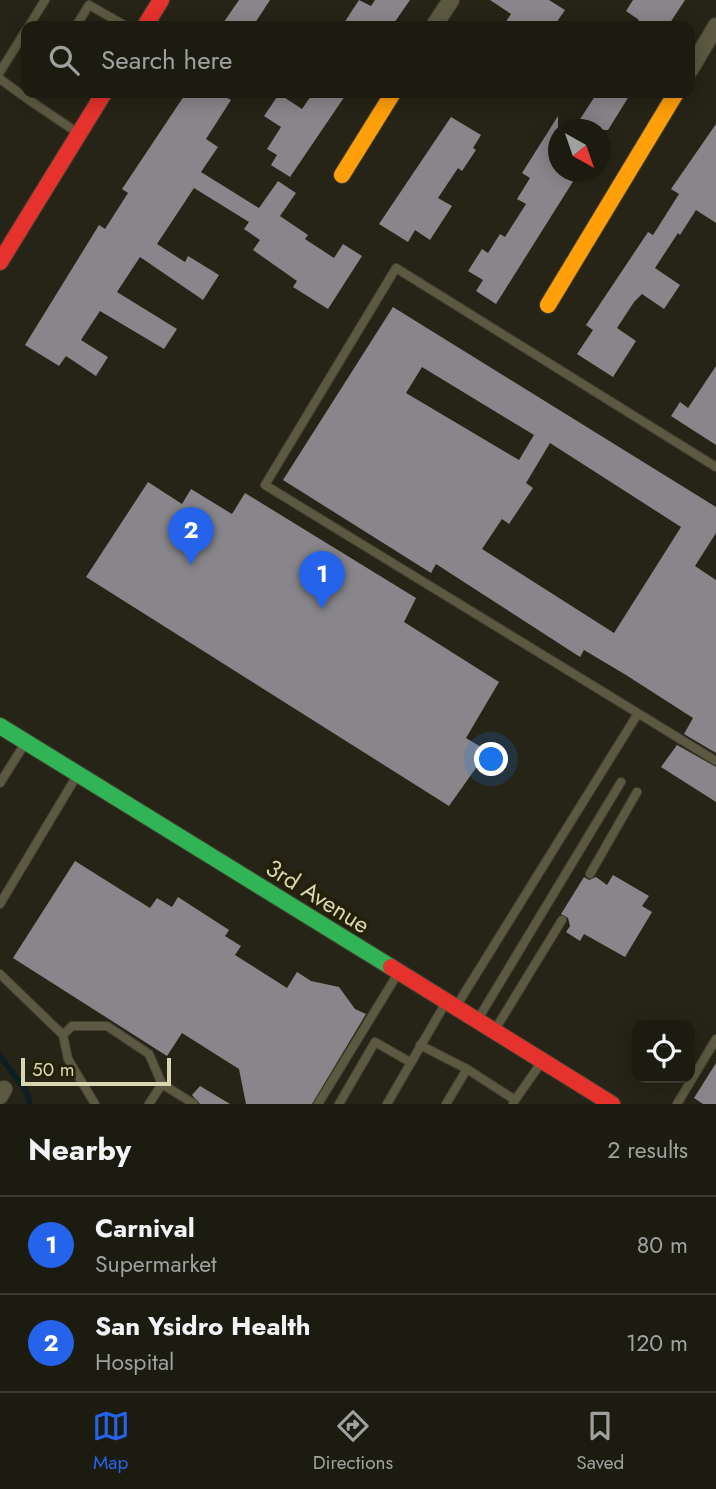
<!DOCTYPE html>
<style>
:root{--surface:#1c1b10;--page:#29281e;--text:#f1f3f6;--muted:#a0a19f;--line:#3a3930;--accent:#2563eb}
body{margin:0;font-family:Jost,sans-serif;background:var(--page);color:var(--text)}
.controls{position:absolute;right:21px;bottom:21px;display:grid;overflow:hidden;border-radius:14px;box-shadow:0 4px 18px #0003}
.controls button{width:63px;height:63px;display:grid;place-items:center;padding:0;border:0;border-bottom:2px solid var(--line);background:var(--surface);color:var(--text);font:35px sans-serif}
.compass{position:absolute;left:548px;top:119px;width:63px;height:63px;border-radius:50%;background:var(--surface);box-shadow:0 4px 18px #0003;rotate:140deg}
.scale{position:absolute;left:21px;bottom:18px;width:150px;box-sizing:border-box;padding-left:7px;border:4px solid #d7d6ae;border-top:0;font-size:19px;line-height:24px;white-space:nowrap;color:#d7d6ae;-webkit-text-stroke:5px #222006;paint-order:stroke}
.you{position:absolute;left:492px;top:760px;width:24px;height:24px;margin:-18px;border:5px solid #fff;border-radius:50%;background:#1a73e8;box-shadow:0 0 0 10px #1a73e833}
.badge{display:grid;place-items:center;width:46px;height:46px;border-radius:50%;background:var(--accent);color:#fff;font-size:23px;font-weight:700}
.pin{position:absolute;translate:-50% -58px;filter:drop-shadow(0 2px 4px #0008)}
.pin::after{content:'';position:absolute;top:37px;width:24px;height:21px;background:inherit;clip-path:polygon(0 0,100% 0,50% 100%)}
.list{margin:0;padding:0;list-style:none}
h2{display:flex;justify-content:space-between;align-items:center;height:91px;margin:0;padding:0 28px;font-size:30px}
h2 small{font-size:23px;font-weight:400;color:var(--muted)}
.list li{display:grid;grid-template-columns:46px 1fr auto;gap:21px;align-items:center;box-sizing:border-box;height:98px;padding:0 28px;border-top:2px solid var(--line)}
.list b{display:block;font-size:26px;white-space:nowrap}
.list p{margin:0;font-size:23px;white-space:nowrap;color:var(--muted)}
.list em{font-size:23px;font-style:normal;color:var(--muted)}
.icon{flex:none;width:38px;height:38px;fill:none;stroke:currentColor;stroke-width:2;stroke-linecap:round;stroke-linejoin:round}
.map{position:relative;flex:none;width:716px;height:1104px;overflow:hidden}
.search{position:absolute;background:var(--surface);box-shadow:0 4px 18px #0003;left:21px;right:21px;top:21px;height:77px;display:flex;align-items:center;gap:18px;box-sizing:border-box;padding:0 24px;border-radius:14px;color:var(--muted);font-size:26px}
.sheet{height:287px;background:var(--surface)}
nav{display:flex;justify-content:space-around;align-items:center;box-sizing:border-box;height:98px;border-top:2px solid var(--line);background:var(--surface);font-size:19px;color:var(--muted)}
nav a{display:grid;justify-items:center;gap:4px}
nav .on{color:var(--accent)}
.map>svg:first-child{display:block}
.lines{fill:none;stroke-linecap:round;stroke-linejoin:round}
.stream{stroke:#0d1e23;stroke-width:6}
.building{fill:#88868a;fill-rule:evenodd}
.lane-casing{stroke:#434130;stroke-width:10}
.street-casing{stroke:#434130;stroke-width:18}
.fast-casing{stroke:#434130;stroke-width:18}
.slow-casing{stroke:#434130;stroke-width:18}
.jam-casing{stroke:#434130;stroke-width:18}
.lane{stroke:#5b5941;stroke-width:8}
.street{stroke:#5b5941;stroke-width:16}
.fast{stroke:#30b455;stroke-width:16}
.slow{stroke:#ff9f0a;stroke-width:16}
.jam{stroke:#e5322d;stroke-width:16}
.labels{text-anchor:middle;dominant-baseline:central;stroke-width:7;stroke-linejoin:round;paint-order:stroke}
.street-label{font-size:24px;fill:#d7d6ae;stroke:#222006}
</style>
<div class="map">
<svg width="716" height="1104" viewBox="0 0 716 1104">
<rect width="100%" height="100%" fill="#262416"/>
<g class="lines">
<polyline class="stream" points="0,1056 26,1091 30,1104"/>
</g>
<g class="building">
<polygon points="239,0 270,0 253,26 221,26"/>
<polygon points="359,0 371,6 375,0 410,0 392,26 342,26"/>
<polygon points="490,0 549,0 565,10 554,26 503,26 511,14"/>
<polygon points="633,0 685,0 668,26 635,26 639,20 626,11"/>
<polygon points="186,93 218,93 231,100 206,139 218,147 201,172 259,208 278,181 296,193 280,216 308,235 305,239 334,258 343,244 362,256 328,309 293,287 297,281 253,250 260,240 244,229 249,222 194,188 157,244 185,262 188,256 219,275 203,300 140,257 117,292 177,329 164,349 100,311 81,340 108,357 96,376 66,356 59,366 25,345 99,225 105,229 128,193 122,189"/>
<polygon points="313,93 347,93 290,177 271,165 277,155 267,149 281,127 264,116 279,94 302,109"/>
<polygon points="597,93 631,93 608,130 573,130"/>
<polygon points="558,116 558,172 579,172 496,304 476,291 483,280 468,271 482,249 488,253 500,234 505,237 526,204 517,199 530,178 522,173"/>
<polygon points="451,117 481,135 473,148 476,150 462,171 458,168 438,198 452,206 430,240 415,230 408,242 379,224"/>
<polygon points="716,124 716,223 696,210 680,235 678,233 655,268 680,285 664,309 642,294 634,302 617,328 636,341 613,377 577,354 593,330 586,325 648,232 653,235 679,194 671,189"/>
<path d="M393,307l323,200v26l-21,33 21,14v173l-32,-19 9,-16 -67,-43 -42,-25 -4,7 -144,-93 -5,9 -148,-93zM422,367l112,68 -15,25 -113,-67zM550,443l131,84 -67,106 -132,-84 20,-30 7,5 24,-36 -7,-5z"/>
<polygon points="716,366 716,445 671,416 680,402 688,408"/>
<polygon points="148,482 182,504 191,489 232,514 245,493 416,598 404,622 499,682 466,738 488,751 449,806 86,577"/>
<polygon points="677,745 716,767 716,802 661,767"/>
<polygon points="75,861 150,908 157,898 172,907 178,897 229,930 225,936 241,946 235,955 287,988 297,972 311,981 339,987 355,1009 366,1014 312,1104 246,1104 239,1069 182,1033 167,1056 13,958"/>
<polygon points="613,875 649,896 642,906 652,912 625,957 584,934 580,941 566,932 570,926 568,918 561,914 584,877 589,880 596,877 607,885"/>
<polygon points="716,1063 716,1104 703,1104 694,1098"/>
<polygon points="200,1086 230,1104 200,1104 192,1095"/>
</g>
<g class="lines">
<g class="lane-casing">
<g id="lane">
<polyline points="29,26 45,0"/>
<polyline points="76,26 89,5 126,26"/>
<polyline points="0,72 26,30"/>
<polyline points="0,79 29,100"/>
<polyline points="34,93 29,100 75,131"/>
<polyline points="716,467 396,268 265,485 716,761"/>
<polyline points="0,783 24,745"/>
<polyline points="590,874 637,792"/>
<polyline points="0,904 76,777"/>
<polyline points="0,974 63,1035 68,1059 95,1104"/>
<polyline points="457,1005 637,715"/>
<polyline points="478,1019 621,782"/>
<polyline points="496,1028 562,920"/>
<polyline points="63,1035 72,1026 107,1026 149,1054 162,1084 149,1104"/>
<polyline points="420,1045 467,1069 446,1104"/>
<polyline points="467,1069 515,1100 513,1104"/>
<polyline points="162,1084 194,1104"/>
<polyline points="515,1100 541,1063"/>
<polyline points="318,1104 397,975"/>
<polyline points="339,1104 375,1042 410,1062"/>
<polyline points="387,1104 445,1004"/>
<polyline points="677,1104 716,1039"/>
</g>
</g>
<g class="street-casing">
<g id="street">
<polyline points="434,26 451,0"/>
<polyline points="690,70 716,26"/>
<polyline points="0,1096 4,1089"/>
</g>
</g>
<g class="fast-casing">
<polyline id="fast" points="0,726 391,967"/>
</g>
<g class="slow-casing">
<g id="slow">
<polyline points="342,175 393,93"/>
<polyline points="548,305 676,93"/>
</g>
</g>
<g class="jam-casing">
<g id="jam">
<polyline points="145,26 161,0"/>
<polyline points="0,262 104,93"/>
<polyline points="391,967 612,1104"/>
</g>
</g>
<use href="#lane" class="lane"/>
<use href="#street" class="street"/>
<use href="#fast" class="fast"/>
<use href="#slow" class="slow"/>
<use href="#jam" class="jam"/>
</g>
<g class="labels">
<g class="street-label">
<text transform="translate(318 896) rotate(32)">3rd Avenue</text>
</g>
</g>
</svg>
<div class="controls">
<button><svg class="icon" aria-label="locate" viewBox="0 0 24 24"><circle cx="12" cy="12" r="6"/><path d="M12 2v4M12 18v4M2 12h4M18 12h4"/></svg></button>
</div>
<svg class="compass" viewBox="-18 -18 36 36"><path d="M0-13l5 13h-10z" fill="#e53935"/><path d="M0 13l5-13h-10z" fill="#a0a19f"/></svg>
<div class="scale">50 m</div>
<div class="you"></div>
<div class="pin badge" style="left:322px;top:609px">1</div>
<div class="pin badge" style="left:191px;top:565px">2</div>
<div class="search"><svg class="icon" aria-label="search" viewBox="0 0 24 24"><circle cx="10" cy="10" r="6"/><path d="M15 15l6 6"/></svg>Search here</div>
</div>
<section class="sheet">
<h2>Nearby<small>2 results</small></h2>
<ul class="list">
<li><span class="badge">1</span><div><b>Carnival</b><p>Supermarket</p></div><em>80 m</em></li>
<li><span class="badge">2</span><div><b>San Ysidro Health</b><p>Hospital</p></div><em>120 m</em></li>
</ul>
</section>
<nav>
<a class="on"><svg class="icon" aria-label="map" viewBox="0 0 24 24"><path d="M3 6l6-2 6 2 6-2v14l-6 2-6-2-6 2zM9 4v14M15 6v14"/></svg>Map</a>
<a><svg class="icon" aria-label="directions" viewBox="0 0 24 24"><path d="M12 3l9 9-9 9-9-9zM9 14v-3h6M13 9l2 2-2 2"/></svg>Directions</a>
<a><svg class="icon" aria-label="saved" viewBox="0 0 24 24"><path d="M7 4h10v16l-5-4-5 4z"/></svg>Saved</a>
</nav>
